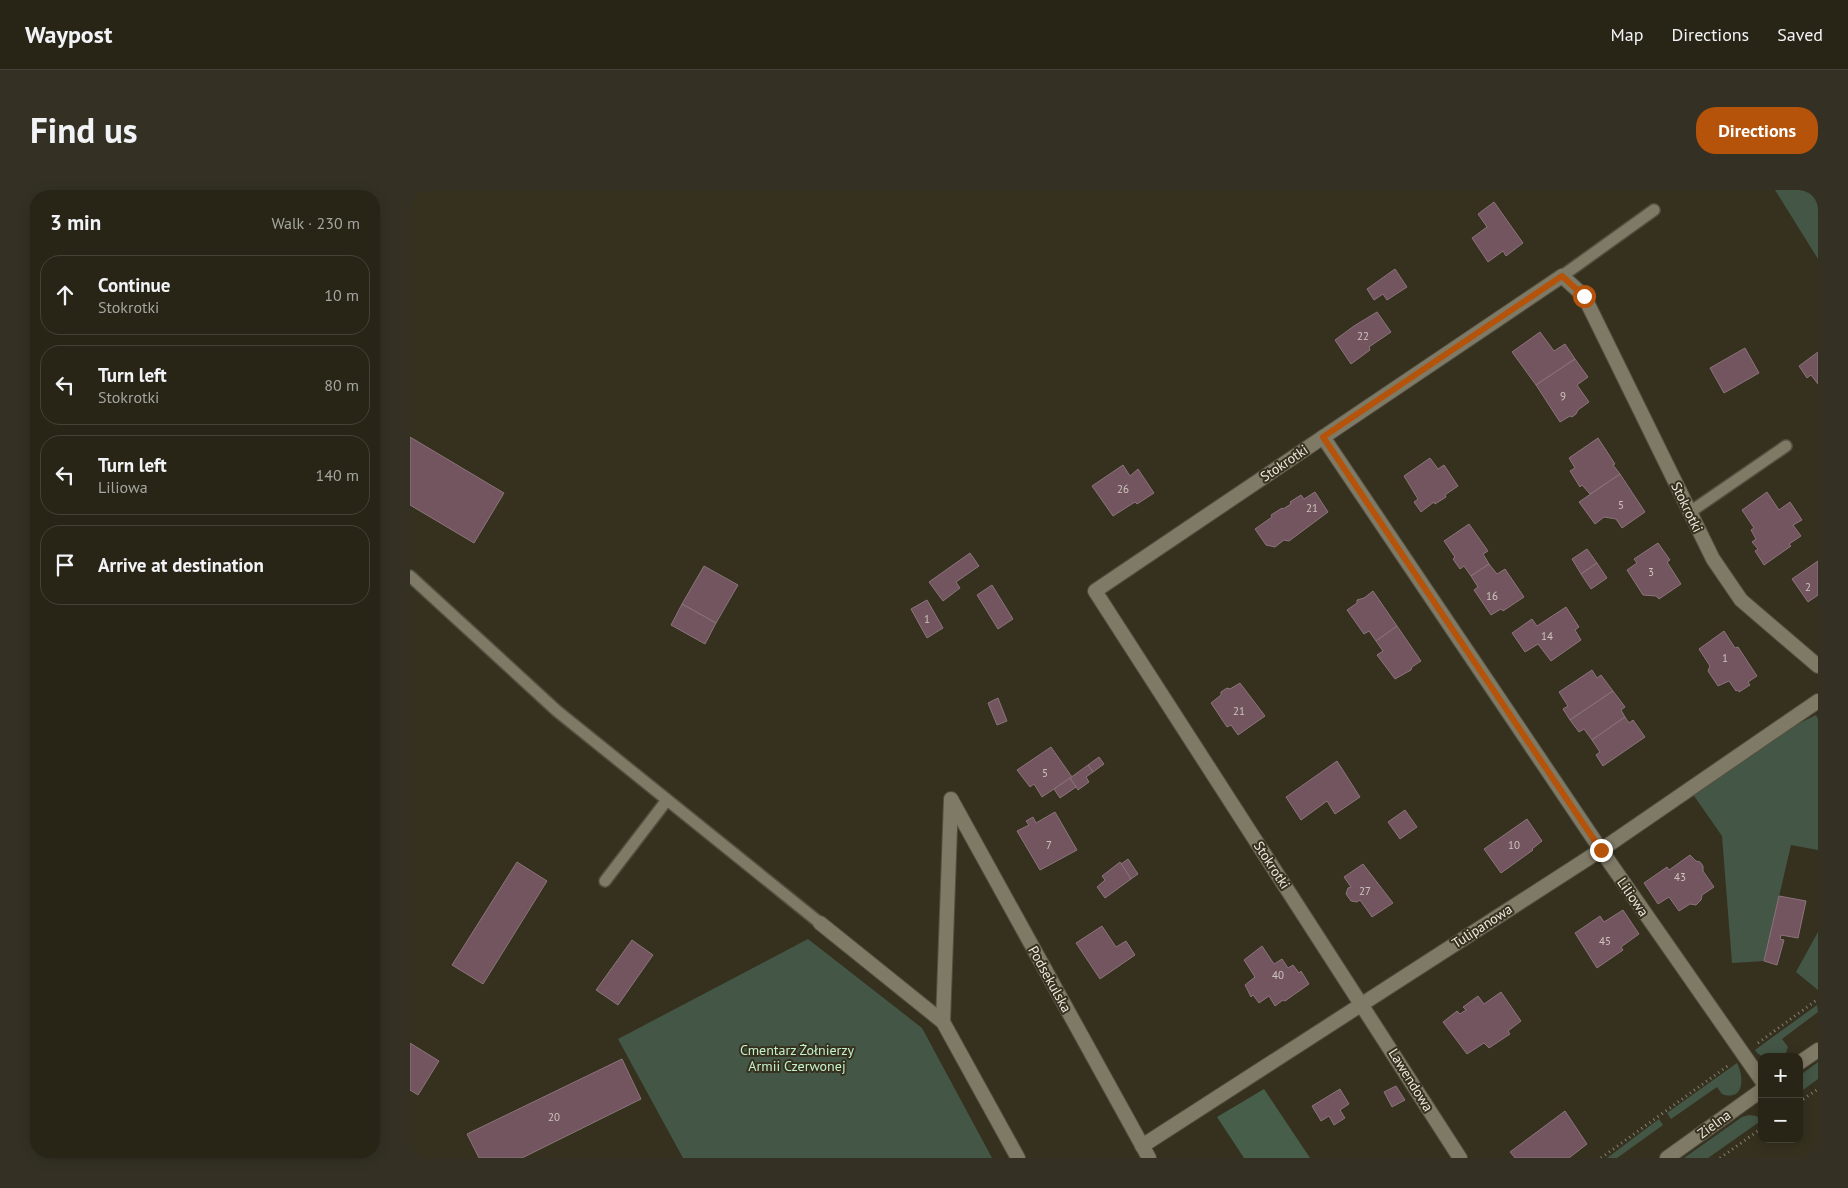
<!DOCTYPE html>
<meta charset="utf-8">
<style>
:root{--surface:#282517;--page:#343124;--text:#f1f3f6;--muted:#a5a5a1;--line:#444236;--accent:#b45309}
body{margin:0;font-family:"PT Sans",sans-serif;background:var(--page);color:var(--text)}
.controls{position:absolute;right:15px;bottom:15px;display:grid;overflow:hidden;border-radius:10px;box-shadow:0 2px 12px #0003}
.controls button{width:45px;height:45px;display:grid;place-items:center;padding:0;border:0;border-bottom:1px solid var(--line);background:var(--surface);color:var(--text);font:25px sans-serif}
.stop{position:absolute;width:15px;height:15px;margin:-11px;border:4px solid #b45309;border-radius:50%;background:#fff}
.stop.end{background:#b45309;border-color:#fff;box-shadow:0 1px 5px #0008}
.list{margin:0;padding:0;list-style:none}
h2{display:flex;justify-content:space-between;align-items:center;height:65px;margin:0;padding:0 20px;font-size:21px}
h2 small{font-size:16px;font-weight:400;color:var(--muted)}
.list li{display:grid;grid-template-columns:32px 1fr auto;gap:15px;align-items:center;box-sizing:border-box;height:80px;margin:0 10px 10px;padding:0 10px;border:1px solid var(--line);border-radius:20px}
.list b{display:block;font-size:19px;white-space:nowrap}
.list p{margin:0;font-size:16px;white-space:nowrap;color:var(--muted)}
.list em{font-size:16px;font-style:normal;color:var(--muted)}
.icon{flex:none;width:28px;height:28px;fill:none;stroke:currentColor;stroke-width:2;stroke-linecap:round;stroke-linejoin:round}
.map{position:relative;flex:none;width:1408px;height:968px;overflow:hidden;border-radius:20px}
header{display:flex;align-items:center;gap:30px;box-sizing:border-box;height:70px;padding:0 25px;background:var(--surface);border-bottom:1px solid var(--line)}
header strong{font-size:24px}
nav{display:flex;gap:28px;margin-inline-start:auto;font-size:18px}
.intro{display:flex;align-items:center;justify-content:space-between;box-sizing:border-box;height:120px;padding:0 30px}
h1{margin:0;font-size:35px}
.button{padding:12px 22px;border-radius:20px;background:var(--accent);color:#fff;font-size:18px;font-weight:700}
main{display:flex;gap:30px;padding:0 30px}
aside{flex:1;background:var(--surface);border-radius:20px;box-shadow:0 2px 12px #0003}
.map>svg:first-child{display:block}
.green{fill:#445746}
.forest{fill:#475e4a}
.building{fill:#73555f;stroke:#8b747b}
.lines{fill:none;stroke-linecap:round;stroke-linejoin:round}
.service-casing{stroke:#534f40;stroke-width:14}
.minor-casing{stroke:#534f40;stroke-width:16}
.path{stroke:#868273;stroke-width:3;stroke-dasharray:1 4;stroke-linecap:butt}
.service{stroke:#7f7a66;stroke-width:11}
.minor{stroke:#7f7a66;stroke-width:14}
.route{stroke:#b45309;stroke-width:6}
.labels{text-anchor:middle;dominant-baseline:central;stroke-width:4;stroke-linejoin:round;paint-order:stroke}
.number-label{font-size:11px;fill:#cec4be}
.street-label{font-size:14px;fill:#ece9de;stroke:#36311f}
.park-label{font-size:14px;fill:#c3f2c9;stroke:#36311f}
</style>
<header>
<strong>Waypost</strong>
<nav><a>Map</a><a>Directions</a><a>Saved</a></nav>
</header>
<div class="intro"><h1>Find us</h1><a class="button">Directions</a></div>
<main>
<aside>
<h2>3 min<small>Walk · 230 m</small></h2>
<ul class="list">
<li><svg class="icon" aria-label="ahead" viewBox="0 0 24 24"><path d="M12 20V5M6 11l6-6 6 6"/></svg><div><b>Continue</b><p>Stokrotki</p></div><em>10 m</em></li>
<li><svg class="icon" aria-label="left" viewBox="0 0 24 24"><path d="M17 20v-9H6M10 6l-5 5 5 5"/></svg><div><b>Turn left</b><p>Stokrotki</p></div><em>80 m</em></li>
<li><svg class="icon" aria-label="left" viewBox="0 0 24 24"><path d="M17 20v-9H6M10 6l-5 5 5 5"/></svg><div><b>Turn left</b><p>Liliowa</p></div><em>140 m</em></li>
<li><svg class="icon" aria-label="arrive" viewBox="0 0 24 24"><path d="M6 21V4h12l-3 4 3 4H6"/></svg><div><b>Arrive at destination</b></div></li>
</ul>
</aside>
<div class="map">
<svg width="1408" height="968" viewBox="0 0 1408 968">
<rect width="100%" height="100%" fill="#36311f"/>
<g class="green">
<polygon points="1365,0 1408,0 1408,69"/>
<polygon points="1406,525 1408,529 1408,660 1381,655 1354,771 1322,773 1312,646 1282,603 1374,541"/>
<polygon points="1408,742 1408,800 1386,782"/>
<polygon points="398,749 512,838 582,968 273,968 208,849"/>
<path d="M1407,815l1,7 -36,27 6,8 -3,9c-12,1 -24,4 -30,-6z"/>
<polygon points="1408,872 1408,889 1389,903 1389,886"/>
<path d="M1327,873c7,13 8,39 -15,31l-5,-7 -46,32 -4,-6z"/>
<polygon points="1339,925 1346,926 1352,930 1298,968 1274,968 1332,927"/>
<polygon points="1249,929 1253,935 1207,968 1197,968"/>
</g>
<polygon class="forest" points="854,899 900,968 834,968 807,927"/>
<g class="building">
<polygon points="1084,12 1113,53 1096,66 1093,61 1078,72 1062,48 1077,37 1068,24"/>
<polygon points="985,79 997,97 977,110 973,104 964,110 957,99"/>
<polygon points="967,122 981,142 959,157 960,160 941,174 925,150 944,136"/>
<polygon points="1130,142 1144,161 1155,154 1165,169 1126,195 1102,162"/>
<polygon points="1335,158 1349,183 1314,203 1300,178"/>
<polygon points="1408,162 1408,194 1401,185 1397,188 1389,176"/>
<polygon points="1165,169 1178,187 1167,195 1179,212 1168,220 1166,224 1162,227 1160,226 1150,232 1126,195"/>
<polygon points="0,247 94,303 64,353 0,315"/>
<polygon points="1188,248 1205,274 1203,275 1210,284 1180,304 1172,295 1170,297 1160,281 1165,278 1159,268"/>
<polygon points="1020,268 1028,279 1034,275 1048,296 1035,305 1036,307 1025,314 1024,312 1011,322 1004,312 1008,309 994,286"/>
<polygon points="713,275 720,286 728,279 744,303 727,314 725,312 703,326 682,296"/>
<polygon points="1210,284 1235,322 1212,338 1206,329 1194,327 1185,334 1169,312"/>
<polygon points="905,302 918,322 879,351 874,350 865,357 856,355 845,339 862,327 861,325 872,318 873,319 881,314 880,312 891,305 894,309"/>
<polygon points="1357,302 1369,320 1380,312 1392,330 1383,335 1391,346 1379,354 1381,356 1354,375 1345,361 1348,359 1342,352 1346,349 1341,340 1344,338 1332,320"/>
<polygon points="1059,334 1078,361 1073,364 1079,374 1061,386 1054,376 1050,379 1043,369 1045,367 1034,351"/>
<polygon points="1248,353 1260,370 1257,372 1271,394 1249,409 1246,406 1233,405 1217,380 1227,373 1224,369"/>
<polygon points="1177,359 1187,373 1171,384 1162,369"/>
<polygon points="560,363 569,376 546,392 550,398 533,411 519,392"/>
<polygon points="1408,371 1408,405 1398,412 1382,389"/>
<polygon points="1187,373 1197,388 1181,399 1171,384"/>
<polygon points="1079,374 1087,384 1095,379 1114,407 1093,421 1091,419 1081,425 1064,400 1068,397 1061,386"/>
<polygon points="294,376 328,395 306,433 272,414"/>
<polygon points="582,395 603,429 588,439 567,405"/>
<polygon points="963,401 987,436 966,451 959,441 954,444 937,420 947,413 947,410 954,408"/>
<polygon points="517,410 533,438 517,448 501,419"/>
<polygon points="272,414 306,433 295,454 261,435"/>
<polygon points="1156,417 1169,437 1165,440 1171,450 1141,471 1128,454 1115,462 1102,443 1122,429 1127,436"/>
<polygon points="987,436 1011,471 1002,477 1001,480 985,489 967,465 973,461 966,451"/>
<polygon points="1314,441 1325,458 1328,457 1347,486 1338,492 1340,495 1329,502 1328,500 1326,501 1319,491 1308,496 1298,481 1300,476 1289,459"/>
<polygon points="1182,480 1187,488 1191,485 1203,501 1160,530 1153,519 1158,516 1149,502"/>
<polygon points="830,493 855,526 828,545 821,535 817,537 801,513 811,505 811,502 817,498 820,499"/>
<polygon points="1203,501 1215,517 1211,520 1215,527 1182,550 1174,539 1169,542 1160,530"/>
<polygon points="588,508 597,531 587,535 578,513"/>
<polygon points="1215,527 1219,533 1223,530 1235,547 1193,576 1186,565 1190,562 1182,550"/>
<polygon points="641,557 662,587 632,607 624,594 620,597 607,580"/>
<polygon points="689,567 694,574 683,582 678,575"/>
<polygon points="927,571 950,607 925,624 917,611 891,630 876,607"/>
<polygon points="678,575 683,582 676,587 679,592 668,600 660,588"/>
<polygon points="660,588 666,597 650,608 644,599"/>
<polygon points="995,620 1007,637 990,649 978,632"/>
<polygon points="645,622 667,660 630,680 607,641 619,635 616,631 623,627 626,633"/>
<polygon points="1117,629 1132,651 1122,659 1123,660 1091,683 1074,659"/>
<polygon points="1280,665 1286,671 1290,672 1293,676 1293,681 1304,697 1292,705 1291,710 1286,715 1280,714 1269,721 1259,707 1248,714 1234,693 1257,677 1259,680"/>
<polygon points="718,669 728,684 721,689 711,674"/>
<polygon points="107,672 137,691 73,794 42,775"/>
<polygon points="710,672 721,689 695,708 687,697 695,690 692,686"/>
<polygon points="953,674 983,713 962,727 950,710 947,712 941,711 936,704 938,698 941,697 934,687"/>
<polygon points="1369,706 1396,711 1388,748 1371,745 1370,749 1374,750 1367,775 1354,771"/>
<polygon points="1213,720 1229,744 1211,757 1213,760 1187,778 1165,743 1190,726 1194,732"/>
<polygon points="692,736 706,757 716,751 725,765 690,789 666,753"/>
<polygon points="222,750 243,765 208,815 186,800"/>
<polygon points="852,756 864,774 872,769 878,778 883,775 889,783 891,781 899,794 875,811 873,810 865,816 859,806 849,813 843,805 841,807 835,795 845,787 834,770"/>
<polygon points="1091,802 1111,831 1098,841 1100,844 1079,858 1074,853 1057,864 1033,832 1047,821 1050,824 1056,820 1053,817 1068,806 1074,814"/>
<polygon points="0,853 29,871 8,905 0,900"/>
<polygon points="212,869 231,909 112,968 69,968 57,944"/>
<polygon points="986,896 995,910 982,917 974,902"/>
<polygon points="930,899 939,914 930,920 935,928 924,935 919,926 911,931 902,916"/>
<polygon points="1155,921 1177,954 1159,968 1105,968 1100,962"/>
</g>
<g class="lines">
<g class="service-casing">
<g id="service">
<polyline points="1152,86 1244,20"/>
<polyline points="1280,322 1376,256"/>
<polyline points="0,386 147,521 410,733"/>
<polyline points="195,691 257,610"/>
</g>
</g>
<g class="minor-casing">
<g id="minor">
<polyline points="913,247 1191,660 1352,891"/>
<polyline points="541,609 739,968"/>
<polyline points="410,733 533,832 608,968"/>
<polyline points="533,832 541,610"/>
<polyline points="1389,873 1408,860"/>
<polyline points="732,956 1191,660 1408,511"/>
<polyline points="1050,968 685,401 1152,86 1174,106 1303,369 1331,410 1408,476"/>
<polyline points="1257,968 1352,900"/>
</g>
</g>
<g class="path">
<polyline points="1348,853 1408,809"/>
<polyline points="1389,912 1408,899"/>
<polyline points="1191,968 1319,875"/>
<polyline points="1310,968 1352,938"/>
</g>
<use href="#service" class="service"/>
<use href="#minor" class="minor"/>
</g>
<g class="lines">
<polyline class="route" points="1174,106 1152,86 913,247 1191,660"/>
</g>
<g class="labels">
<g class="number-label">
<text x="953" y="146">22</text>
<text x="1153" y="206">9</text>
<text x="713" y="299">26</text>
<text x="1211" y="315">5</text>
<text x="902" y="318">21</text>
<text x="1241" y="382">3</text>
<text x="1398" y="397">2</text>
<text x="1082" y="406">16</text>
<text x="517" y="429">1</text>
<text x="1137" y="446">14</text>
<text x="1315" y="468">1</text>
<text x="829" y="521">21</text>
<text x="635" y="583">5</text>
<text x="639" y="655">7</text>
<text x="1104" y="655">10</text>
<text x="1270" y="687">43</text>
<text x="955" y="701">27</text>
<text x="1195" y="751">45</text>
<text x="868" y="785">40</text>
<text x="144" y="927">20</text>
</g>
<g class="street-label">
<text transform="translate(874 273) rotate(-34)">Stokrotki</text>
<text transform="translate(1277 317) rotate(64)">Stokrotki</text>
<text transform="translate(862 675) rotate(57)">Stokrotki</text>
<text transform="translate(1223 707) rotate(55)">Liliowa</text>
<text transform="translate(1072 736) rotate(-33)">Tulipanowa</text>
<text transform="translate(640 789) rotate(61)">Podsekulska</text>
<text transform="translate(1001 890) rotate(58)">Lawendowa</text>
<text transform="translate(1304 934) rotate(-36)">Zielna</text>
</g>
<g class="park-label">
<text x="387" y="860">Cmentarz Żołnierzy<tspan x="387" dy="16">Armii Czerwonej</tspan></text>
</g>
</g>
</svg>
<div class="controls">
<button>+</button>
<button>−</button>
</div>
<div class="stop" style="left:1174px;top:106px"></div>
<div class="stop end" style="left:1191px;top:660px"></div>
</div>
</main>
